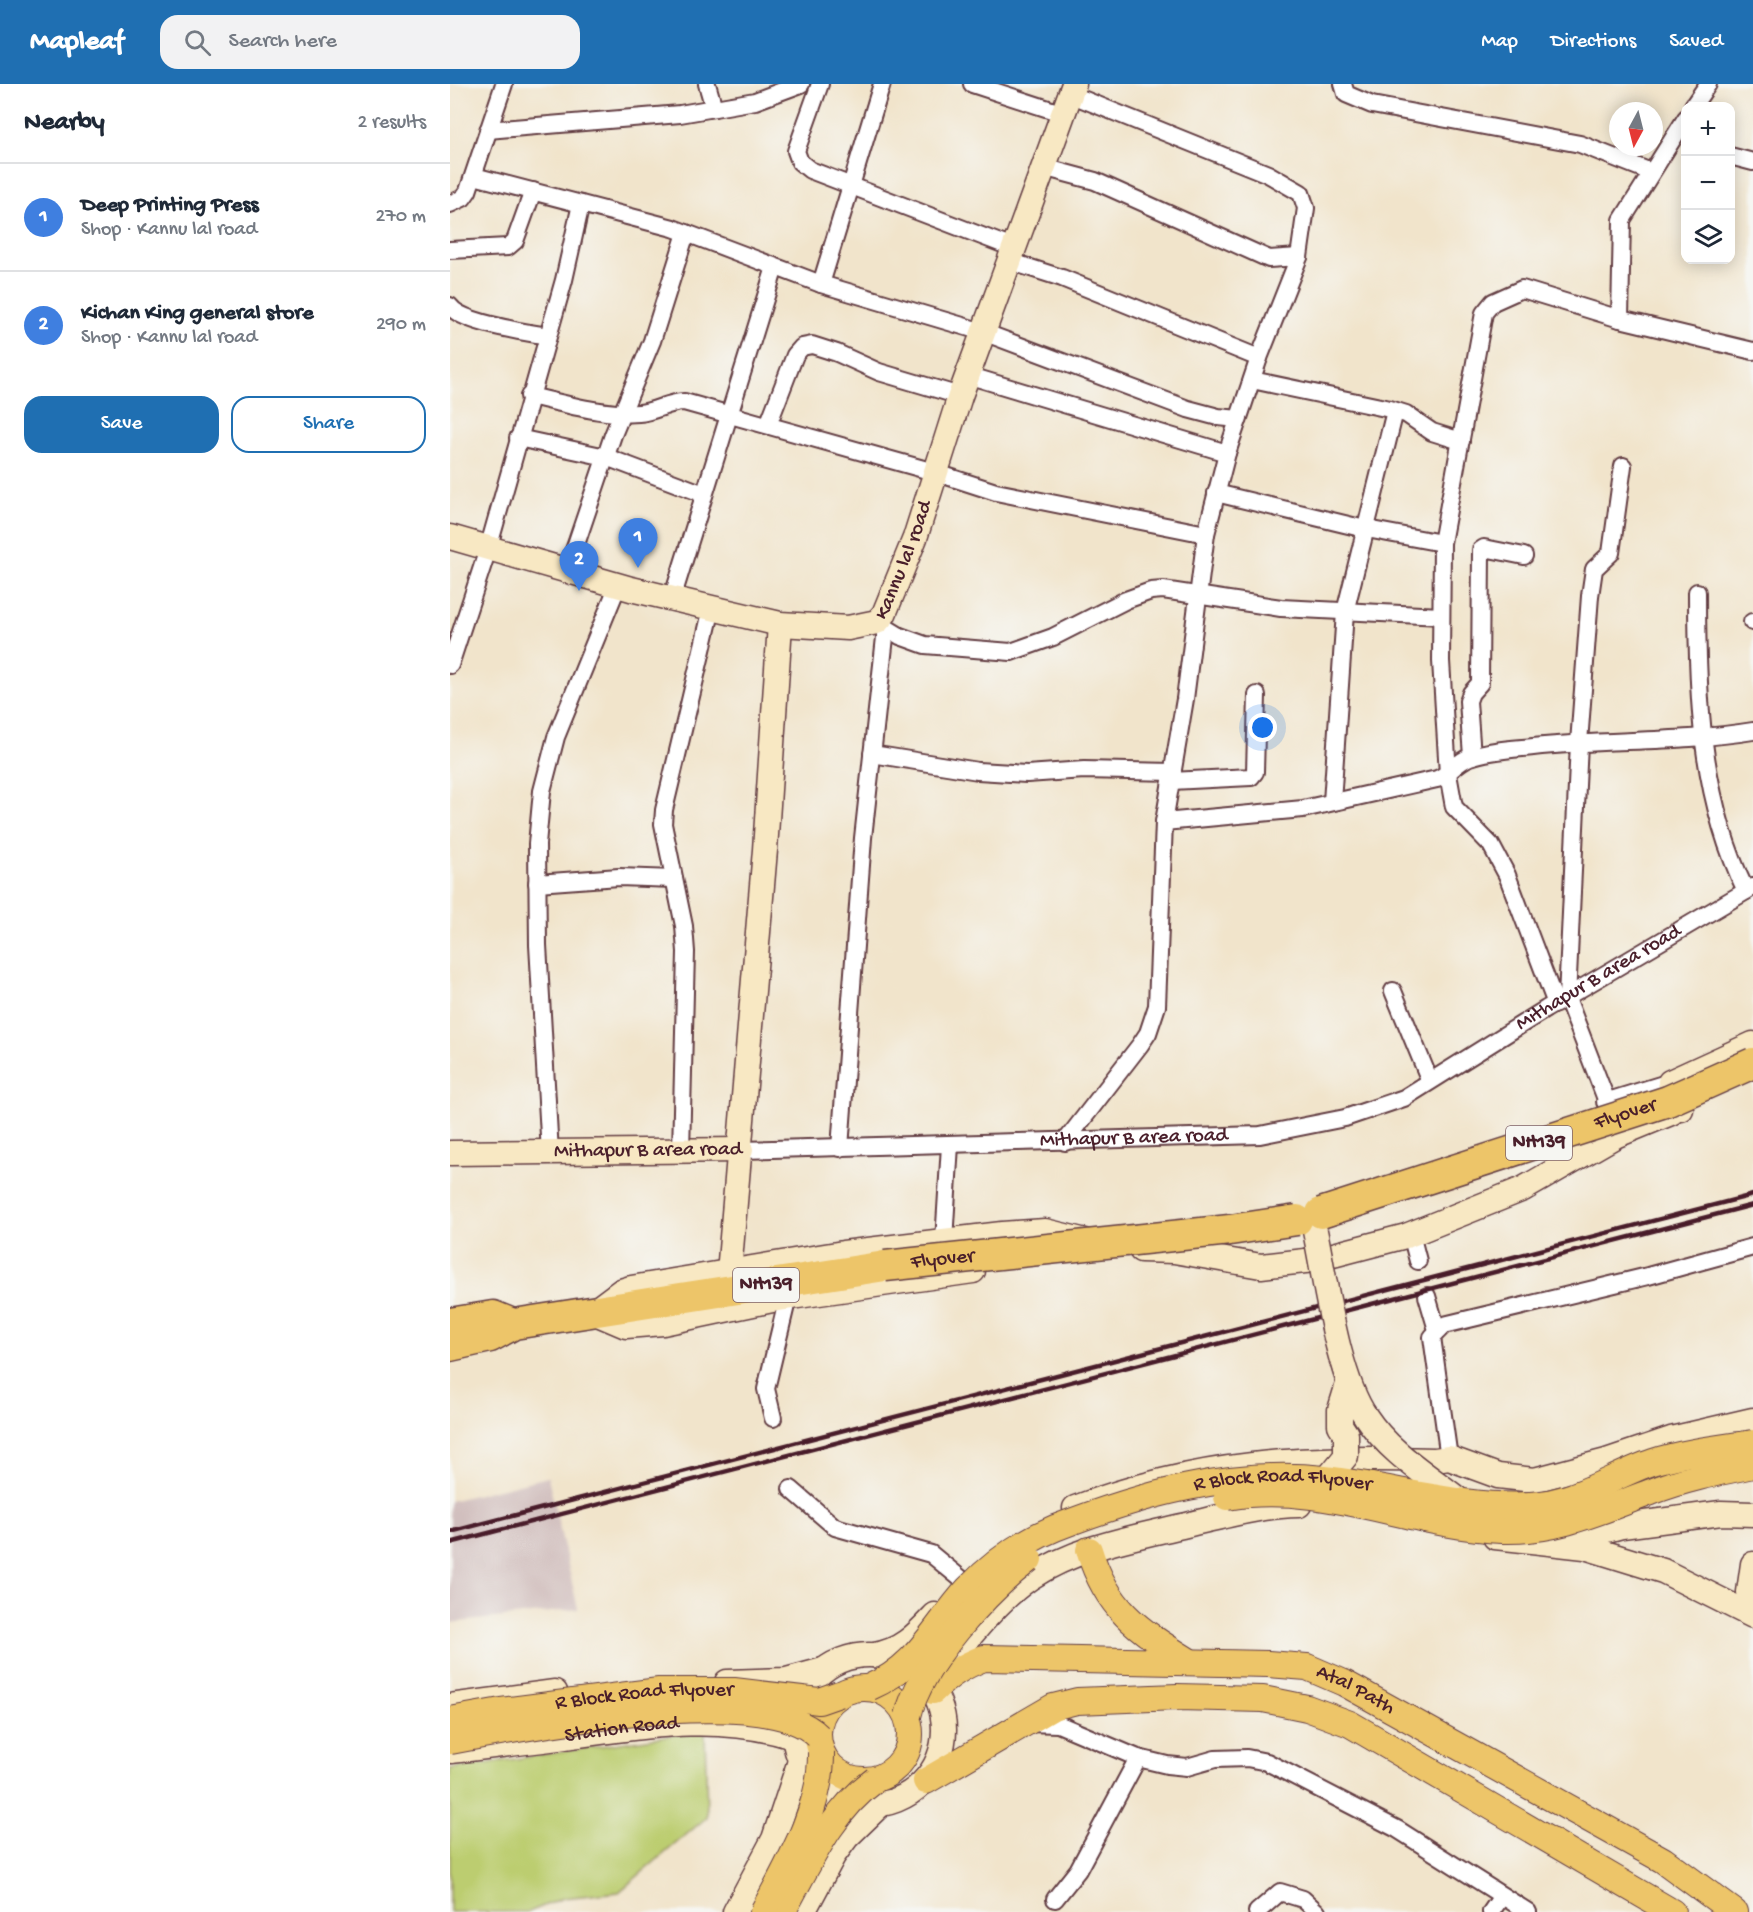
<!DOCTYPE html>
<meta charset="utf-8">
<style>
:root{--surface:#fff;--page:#f2f2f3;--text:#1f2937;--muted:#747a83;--line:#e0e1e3;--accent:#1f6fb2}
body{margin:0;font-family:"Gochi Hand",sans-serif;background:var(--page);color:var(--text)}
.controls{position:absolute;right:18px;top:18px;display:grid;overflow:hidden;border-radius:12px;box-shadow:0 3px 15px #0003}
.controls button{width:54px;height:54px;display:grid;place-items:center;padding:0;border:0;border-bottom:2px solid var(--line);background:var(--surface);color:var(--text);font:30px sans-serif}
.compass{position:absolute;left:1159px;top:18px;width:54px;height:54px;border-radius:50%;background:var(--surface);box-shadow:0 3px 15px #0003;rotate:187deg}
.you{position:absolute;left:813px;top:644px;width:21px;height:21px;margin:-15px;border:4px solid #fff;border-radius:50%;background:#1a73e8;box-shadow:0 0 0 9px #1a73e833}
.badge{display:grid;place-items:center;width:39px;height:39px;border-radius:50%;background:var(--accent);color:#fff;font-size:20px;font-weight:700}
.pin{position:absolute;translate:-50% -50px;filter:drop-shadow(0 2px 3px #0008)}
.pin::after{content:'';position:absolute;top:32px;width:21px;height:18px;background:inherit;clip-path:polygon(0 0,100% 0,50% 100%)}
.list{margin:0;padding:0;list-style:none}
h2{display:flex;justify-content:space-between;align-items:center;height:78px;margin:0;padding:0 24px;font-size:26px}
h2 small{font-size:20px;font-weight:400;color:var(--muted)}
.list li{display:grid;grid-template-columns:39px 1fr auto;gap:18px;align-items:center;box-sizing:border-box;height:108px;padding:0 24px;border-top:2px solid var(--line)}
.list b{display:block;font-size:22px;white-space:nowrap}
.list p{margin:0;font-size:20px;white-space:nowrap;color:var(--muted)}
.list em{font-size:20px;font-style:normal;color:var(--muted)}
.actions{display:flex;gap:12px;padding:18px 24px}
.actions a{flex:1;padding:14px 0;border:2px solid var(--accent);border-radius:18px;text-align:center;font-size:21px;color:var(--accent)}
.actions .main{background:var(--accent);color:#fff}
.icon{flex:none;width:33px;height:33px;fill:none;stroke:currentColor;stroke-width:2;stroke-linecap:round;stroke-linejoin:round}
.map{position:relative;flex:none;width:1303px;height:1828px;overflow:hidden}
header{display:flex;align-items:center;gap:36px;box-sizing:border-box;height:84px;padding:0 30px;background:var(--accent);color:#fff}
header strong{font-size:28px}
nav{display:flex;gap:33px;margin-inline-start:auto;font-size:21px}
.search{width:420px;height:54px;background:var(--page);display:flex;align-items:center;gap:15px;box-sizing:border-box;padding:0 21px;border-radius:18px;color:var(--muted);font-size:22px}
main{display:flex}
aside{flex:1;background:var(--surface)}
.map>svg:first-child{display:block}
.industrial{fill:#d1bfbe}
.green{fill:#bccd6f;stroke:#83764d;stroke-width:1.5}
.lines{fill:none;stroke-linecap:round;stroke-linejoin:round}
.street-casing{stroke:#633d43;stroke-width:20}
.secondary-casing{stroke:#633d43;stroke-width:27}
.primary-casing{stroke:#633d43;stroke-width:28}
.highway-casing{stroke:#633d43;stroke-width:33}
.street{stroke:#fff;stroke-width:16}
.secondary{stroke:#f8e8c3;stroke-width:24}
.primary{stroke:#edc569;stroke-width:26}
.highway{stroke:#edc569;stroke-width:30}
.rail{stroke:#4a1f2b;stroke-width:4.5}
.secondary-bridge-casing{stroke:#633d43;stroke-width:27;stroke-linecap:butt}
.primary-bridge-casing{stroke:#633d43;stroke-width:28;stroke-linecap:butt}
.highway-bridge-casing{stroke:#633d43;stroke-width:33;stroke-linecap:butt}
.secondary-bridge{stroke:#f8e8c3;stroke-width:24}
.primary-bridge{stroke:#edc569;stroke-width:26}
.highway-bridge{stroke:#edc569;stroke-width:30}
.labels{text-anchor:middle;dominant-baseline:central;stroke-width:5;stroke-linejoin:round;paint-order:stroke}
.shield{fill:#f6f6f2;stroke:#7e6067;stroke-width:1.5}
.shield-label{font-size:20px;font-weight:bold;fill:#4a1f2b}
.street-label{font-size:21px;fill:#4a1f2b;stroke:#f6f6f2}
</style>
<header>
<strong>Mapleaf</strong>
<div class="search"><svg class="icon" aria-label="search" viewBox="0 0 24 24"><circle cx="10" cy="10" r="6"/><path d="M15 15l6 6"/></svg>Search here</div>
<nav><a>Map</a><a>Directions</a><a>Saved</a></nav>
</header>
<main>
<aside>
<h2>Nearby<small>2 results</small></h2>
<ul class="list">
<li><span class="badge" style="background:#3f7fe0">1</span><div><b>Deep Printing Press</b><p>Shop · Kannu lal road</p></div><em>270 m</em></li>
<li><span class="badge" style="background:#3f7fe0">2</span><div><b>Kichan King general store</b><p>Shop · Kannu lal road</p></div><em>290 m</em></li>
</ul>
<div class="actions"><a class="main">Save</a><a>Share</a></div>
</aside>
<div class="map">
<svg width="1303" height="1828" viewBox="0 0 1303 1828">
<rect width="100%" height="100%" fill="#f6f6f2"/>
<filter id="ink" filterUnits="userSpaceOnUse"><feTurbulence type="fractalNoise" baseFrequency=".0167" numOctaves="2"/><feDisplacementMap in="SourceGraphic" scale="12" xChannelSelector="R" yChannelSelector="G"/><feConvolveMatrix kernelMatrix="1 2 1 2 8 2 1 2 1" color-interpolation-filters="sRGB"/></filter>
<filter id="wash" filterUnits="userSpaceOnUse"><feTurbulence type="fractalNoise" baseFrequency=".008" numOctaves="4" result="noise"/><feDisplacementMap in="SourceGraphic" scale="24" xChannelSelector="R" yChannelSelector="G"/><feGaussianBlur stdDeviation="1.35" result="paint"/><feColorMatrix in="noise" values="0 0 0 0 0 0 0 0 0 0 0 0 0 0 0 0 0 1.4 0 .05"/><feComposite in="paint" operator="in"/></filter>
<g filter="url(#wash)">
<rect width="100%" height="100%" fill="#f1e4cb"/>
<polygon class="industrial" points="98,1393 128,1525 0,1539 0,1417"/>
<polygon class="green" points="255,1646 257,1733 169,1808 113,1814 79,1828 0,1828 0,1685"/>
</g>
<g filter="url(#ink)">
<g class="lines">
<g class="street-casing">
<g id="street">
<polyline points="257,0 264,24"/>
<polyline points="370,0 346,67 350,78 360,86 563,164"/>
<polyline points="522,0 614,30"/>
<polyline points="893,0 896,10 922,21 1130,60 1201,88"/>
<polyline points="1243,22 1258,0"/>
<polyline points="38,46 230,30 305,17 351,0"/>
<polyline points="1280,72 1303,78"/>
<polyline points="593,83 645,97 819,175 849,173"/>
<polyline points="24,92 223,144 371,200 533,248 738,325 768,333 789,335"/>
<polyline points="0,120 13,114 18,107 54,0"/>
<polyline points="0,166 58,163 65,157 83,107"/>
<polyline points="559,177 612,194 809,274"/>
<polyline points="371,200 432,0"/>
<path d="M0,222c11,17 76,26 97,30"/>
<polyline points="1170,235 1172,136 1236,34"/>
<polyline points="517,291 777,369"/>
<polyline points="802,296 940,325 956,330 982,348 1011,357"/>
<path d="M79,312c35,7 75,20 110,17 16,-1 29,-11 45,-11l250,70 62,20 210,42"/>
<polyline points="318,341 345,271 352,263 362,261 387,269 429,288 510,312"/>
<polyline points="68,354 156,373 254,410"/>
<polyline points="766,409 911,444 992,459"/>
<polyline points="117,487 163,351 202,257 236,149"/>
<path d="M1247,508c0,103 3,204 49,299"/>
<polyline points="222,515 325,183"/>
<polyline points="427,538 450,552 475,561 561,568 603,553 676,516 701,507 713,506 831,524 991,532"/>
<polyline points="1302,538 1303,538"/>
<polyline points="0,581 38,465 114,196 131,120"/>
<polyline points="422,670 528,687 577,690 634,686 723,688"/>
<polyline points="1022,672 1018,617 1021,609 1030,599 1031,466 1034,464 1074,472"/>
<polyline points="721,697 801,693 805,688 807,611"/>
<polyline points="882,718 895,528 945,327"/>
<path d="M714,738l139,-13 134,-30c13,-5 19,-17 33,-22 19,-7 43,-8 63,-10 74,-8 147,-4 220,-16"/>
<polyline points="87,799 169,793 224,795"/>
<polyline points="943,907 980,997"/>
<polyline points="1106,920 1057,791 1041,761 1004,723 998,690 991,577 992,459 1034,229 1043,218 1072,205 1170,235 1303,267"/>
<polyline points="1155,1018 1220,998"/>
<polyline points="1166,1041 1117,914 1129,659 1140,512 1144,485 1161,469 1173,382"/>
<polyline points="615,1058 690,961 698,949 707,922 714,738 735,615 756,450 777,369 809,274 849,173 856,124 851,109 818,90 620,10"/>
<polyline points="390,1064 413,754 436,544"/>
<path id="s1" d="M291,1066l519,-15 85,-17 59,-20 142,-89 207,-122"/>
<polyline points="231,1067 236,868 234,842 213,740 214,726 262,524"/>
<polyline points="100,1069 88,861 87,760 92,707 106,653 168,501"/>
<polyline points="961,1150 968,1177"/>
<polyline points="494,1157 500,1061"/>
<polyline points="977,1212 987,1246"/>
<polyline points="323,1334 316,1305 338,1213"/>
<polyline points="999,1374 982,1253 994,1241 1198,1192 1303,1163"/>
<polyline points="341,1405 385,1443 481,1470 515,1498"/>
<polyline points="577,1639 608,1640 688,1674 717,1681 737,1683 765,1675 797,1674 817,1678 947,1745 1078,1828"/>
<polyline points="605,1815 628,1786 688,1674"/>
<polyline points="807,1828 830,1808 853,1815 867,1828"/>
<polyline points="1041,1828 1052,1812"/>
</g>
</g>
<g class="secondary-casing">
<g id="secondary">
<path id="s2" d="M0,453l181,52 149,35 68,4 29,-6 7,-8 31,-76 45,-142 114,-312"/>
<polyline points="1231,1025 1220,998 1303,960"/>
<path id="s3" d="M0,1069l291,-3"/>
<polyline points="691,1166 724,1167 811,1182 864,1176 956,1152 1073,1105 1165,1052 1221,1029"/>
<polyline points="279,1189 315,766 330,540"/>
<polyline points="143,1228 176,1242 213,1239 327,1215 523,1187"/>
<polyline points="143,1228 171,1207 181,1204 393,1169 552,1150 595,1147 636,1157"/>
<path d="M625,1424c123,-47 230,-52 360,-48l14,-2 49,18 36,4 72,-19 65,-22 82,-19"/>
<polyline points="1045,1453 1135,1463 1213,1487 1303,1532"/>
<polyline points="1113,1458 1172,1442 1271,1429 1303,1430"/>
<polyline points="1303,1480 1299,1508 1303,1523"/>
<circle cx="419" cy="1646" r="75"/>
<path d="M424,1571c28,-4 43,-21 61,-40"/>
<polyline points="277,1598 336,1596 373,1586"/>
<path d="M480,1600c31,-35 61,-79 100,-106 45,-30 101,-40 152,-52 39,-9 76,-20 117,-21"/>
<polyline points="0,1622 105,1608"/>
<path id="s4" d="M1,1667c43,-5 86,-10 128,-16 72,-10 144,-21 214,2"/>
<polyline points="285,1828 324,1755 350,1677"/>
<polyline points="353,1828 383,1772 397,1753 430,1721"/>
</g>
</g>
<g class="primary-casing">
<g id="primary">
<path d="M639,1466c18,59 48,79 98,110"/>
<circle cx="414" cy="1650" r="46"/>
<path id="s5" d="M483,1607c16,-16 30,-25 51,-33l284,6 39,3 37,16 319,177 71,52"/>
<polyline points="476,1697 603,1623 627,1617 727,1613 813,1615 857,1624 900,1640 1222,1828"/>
</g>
</g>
<g class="highway-casing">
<g id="highway">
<polyline points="0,1239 43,1232 58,1238"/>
<polyline points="0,1262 40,1253 64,1240 435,1182"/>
</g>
</g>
<use href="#street" class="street"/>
<use href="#secondary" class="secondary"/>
<use href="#primary" class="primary"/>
<use href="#highway" class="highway"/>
<g class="rail">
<polyline points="0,1448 1303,1111"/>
<polyline points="0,1459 1303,1121"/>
</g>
<g class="secondary-bridge-casing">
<g id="secondary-bridge">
<path d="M865,1147c11,52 22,144 51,186 24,36 60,57 93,83"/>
<polyline points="877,1395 896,1372 896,1350 890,1341 890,1326 898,1300"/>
</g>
</g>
<g class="primary-bridge-casing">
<g id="primary-bridge">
<path d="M777,1413c93,-17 183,29 275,33 54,2 100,-20 149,-38 33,-13 68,-20 102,-27"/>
<path id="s6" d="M420,1603c48,-20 65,-62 98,-98 25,-26 53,-47 87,-61 84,-33 177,-59 269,-49 68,7 138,30 206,26 46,-2 81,-29 123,-43 32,-10 67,-14 100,-19"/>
<path d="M458,1632c12,-52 79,-125 121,-157"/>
<path id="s7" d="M0,1636l51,-9 158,-20h75l85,10 20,-7"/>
<path d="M0,1657c74,-14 314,-60 368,-5"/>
<path d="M336,1821c24,-44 47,-95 89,-125"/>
<path d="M313,1828c26,-49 59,-104 58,-160"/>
</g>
</g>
<g class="highway-bridge-casing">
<g id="highway-bridge">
<path id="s8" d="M871,1129l347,-112 85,-38"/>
<path id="s9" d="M435,1182l345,-36 67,-10"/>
</g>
</g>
<use href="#secondary-bridge" class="secondary-bridge"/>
<use href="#primary-bridge" class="primary-bridge"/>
<use href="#highway-bridge" class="highway-bridge"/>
</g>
</g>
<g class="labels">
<g class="shield">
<rect x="1056" y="1042" width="66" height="34" rx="4.5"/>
<rect x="283" y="1184" width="66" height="34" rx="4.5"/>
</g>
<g class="shield-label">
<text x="1089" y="1059">NH139</text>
<text x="316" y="1201">NH139</text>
</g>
<g class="street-label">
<text stroke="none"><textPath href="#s2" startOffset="507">Kannu lal road</textPath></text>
<text stroke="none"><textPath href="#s1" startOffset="897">Mithapur B area road</textPath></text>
<text stroke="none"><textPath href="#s8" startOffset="320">Flyover</textPath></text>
<text stroke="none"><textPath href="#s1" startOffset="393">Mithapur B area road</textPath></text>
<text stroke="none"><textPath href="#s3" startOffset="198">Mithapur B area road</textPath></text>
<text stroke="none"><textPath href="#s9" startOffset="58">Flyover</textPath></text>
<text stroke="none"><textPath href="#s6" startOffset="482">R Block Road Flyover</textPath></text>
<text stroke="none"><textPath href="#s5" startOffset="438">Atal Path</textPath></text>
<text stroke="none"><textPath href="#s7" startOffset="196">R Block Road Flyover</textPath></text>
<text stroke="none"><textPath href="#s4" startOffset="172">Station Road</textPath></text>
</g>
</g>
</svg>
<div class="controls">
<button>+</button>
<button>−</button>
<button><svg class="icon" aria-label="layers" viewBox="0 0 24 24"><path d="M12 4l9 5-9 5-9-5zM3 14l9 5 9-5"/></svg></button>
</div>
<svg class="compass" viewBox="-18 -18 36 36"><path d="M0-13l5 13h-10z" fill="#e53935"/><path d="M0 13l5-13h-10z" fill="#747a83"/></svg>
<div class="you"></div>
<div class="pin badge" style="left:188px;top:484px;background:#3f7fe0">1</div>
<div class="pin badge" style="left:129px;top:507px;background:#3f7fe0">2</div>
</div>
</main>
